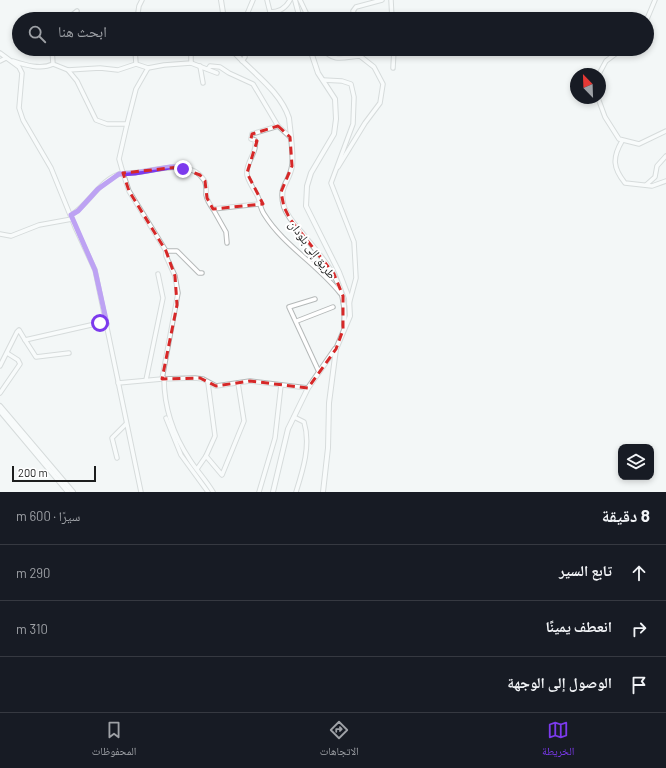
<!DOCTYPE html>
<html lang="ar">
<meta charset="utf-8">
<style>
:root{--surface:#171b24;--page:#20242c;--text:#f1f3f6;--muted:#9ea1a6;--line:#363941;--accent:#7c3aed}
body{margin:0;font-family:Barlow,"Noto Naskh Arabic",sans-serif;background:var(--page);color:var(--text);direction:rtl}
.controls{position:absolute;right:12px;bottom:12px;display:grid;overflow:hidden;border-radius:8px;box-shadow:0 2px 6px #0003}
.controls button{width:36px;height:36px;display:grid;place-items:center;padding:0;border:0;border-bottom:1px solid var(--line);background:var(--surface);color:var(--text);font:20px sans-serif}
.compass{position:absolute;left:570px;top:68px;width:36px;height:36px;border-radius:50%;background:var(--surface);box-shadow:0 2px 6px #0003;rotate:337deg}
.scale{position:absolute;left:12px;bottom:10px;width:84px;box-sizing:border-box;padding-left:4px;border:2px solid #1d1e1e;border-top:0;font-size:11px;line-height:14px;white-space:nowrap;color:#1d1e1e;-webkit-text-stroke:3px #fff;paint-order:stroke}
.stop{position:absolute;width:12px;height:12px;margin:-9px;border:3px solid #7c3aed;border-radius:50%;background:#fff}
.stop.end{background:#7c3aed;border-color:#fff;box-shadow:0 1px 4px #0008}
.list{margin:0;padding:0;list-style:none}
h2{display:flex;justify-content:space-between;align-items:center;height:52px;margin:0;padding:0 16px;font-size:17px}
h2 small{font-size:13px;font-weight:400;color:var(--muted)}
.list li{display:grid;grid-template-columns:26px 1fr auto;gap:12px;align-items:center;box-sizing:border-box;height:56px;padding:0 16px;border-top:1px solid var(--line)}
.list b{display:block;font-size:15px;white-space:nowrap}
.list em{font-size:13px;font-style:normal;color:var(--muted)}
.icon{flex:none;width:22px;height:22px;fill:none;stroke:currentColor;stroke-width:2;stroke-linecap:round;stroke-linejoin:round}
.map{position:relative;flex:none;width:666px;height:492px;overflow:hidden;direction:ltr}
.search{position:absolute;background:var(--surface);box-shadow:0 2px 6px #0003;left:12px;right:12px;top:12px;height:44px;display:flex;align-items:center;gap:10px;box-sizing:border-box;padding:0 14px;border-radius:22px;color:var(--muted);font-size:15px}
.sheet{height:220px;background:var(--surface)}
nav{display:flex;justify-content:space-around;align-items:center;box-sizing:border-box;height:56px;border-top:1px solid var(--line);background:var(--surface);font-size:11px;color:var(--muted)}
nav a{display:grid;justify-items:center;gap:2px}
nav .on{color:var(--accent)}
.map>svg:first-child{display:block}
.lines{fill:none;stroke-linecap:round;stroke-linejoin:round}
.minor-casing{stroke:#b5b9b9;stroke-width:5.5}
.major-casing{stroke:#b5b9b9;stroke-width:6}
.minor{stroke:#fff;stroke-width:3.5}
.major{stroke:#fff;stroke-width:4}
.route{stroke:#7c3aed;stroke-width:5}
.marked{fill:none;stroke:#d62828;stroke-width:3;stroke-dasharray:8 5;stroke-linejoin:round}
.labels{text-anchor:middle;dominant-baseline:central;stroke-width:4;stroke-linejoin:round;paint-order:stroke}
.street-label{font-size:12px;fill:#1d1e1e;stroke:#fff}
</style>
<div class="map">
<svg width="666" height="492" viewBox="0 0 666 492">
<rect width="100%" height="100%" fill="#f3f7f7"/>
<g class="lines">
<g class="minor-casing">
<g id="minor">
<path d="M267,0l3,12c9,0 16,-4 20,-12"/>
<polyline points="300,0 309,19"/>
<polyline points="391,0 392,19"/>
<polyline points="67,19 77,11"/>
<polyline points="137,19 139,6 142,0"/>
<polyline points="245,19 253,0"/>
<polyline points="357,19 353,11 356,7 382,0"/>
<polyline points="647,19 655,0"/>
<polyline points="52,49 53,64 68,70 100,68 118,70 136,64 135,49"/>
<path d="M323,49c10,14 22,8 37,7l14,11 9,17 -3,19 -15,20 -27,44"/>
<polyline points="0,53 19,67 22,73 19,108 23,120 51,168 75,227 95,270 141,492"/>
<polyline points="0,61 6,58"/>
<path d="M13,61c12,4 28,9 40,3"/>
<polyline points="242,61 245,57 244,49"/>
<polyline points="191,63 217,73"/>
<polyline points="200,66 203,83"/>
<polyline points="148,68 164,65 191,63 191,49"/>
<polyline points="393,68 394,49"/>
<polyline points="208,69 210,66 220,67 229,73 253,84 278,126 290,137"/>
<polyline points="68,70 77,81 96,120 107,124 127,124 136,89 148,68 136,64"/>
<polyline points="599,74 606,61 622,49"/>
<polyline points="323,80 342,81 351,84 354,97 353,124 331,183 354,242 356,278 349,304"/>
<polyline points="598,98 605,117 619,139 639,144 666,131"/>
<path d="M127,124l-8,35 4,14c23,2 65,-18 81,7 3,5 2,10 2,15 1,5 4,10 7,14l46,-5"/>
<path d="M278,126l-26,8 -1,5 4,1c3,13 -10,22 -8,35 2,8 7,14 11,22 2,5 2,11 6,17 19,31 53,50 76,79"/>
<path d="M622,141c-10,17 -9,27 3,42l27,3 14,-5"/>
<polyline points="646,185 655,177 657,166 666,156"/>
<polyline points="213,209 226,232 227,243"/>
<path d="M71,215c18,-10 30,-38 52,-42l6,18 37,60h11l22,22h3"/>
<polyline points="0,234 11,236 39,225 72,219"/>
<polyline points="315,299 289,307 319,372"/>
<polyline points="297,321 333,307"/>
<polyline points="25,340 36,357 69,353"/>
<polyline points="0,366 17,332 19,330 25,340 91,325 107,324"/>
<path d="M164,378c0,29 10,58 26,82 7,11 16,20 23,32"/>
<polyline points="162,379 178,293 175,276 166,256 166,251"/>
<polyline points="146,380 163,298 158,274"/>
<polyline points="118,383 162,379 195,378 203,379 216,386 250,381 308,388"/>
<polyline points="208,383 215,436 206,456 222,475 244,421 238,383"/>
<polyline points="0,393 20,364 18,360 7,353"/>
<path d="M294,417l10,5c7,23 -1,48 -8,70"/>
<polyline points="166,418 181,455 208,492"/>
<polyline points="117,458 112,438 126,424"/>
<polyline points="197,469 206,456"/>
<polyline points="259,492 275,438 281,385"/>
</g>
</g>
<g class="major-casing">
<g id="major">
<polyline points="221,0 224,19"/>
<polyline points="295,0 300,19"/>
<path d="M231,49c19,22 49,41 58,69 1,11 5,38 3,48 -3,18 -14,19 -8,41 4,11 12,19 19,27 24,30 45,50 41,91"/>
<polyline points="310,49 318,73 335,99 336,119 334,134 311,173 307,186 306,206 339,272 349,298 350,316 336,349 329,403 328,448 323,492"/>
<polyline points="0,406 73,492"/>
<polyline points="0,411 68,492"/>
<polyline points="273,492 288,429 308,388 335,349"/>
</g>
</g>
<use href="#minor" class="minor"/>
<use href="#major" class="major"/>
</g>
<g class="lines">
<polyline class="route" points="100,323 107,324 95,270 71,215 78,211 98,189 119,174 135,173 170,167 180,167 183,169"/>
</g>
<path d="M0 0H666V492H0ZM278,126l12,11 2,29 -11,26 3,15 6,12 44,55 9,22v34l-7,19 -28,39 -58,-7 -34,5 -16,-8 -38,1 15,-74 -2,-29 -9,-25 -37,-60 -6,-18 57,-6 20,8 5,6 2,17 6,11 50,-5 -16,-31 10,-32 -6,-2 1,-5z" fill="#f3f7f7" fill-opacity=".55" fill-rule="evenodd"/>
<path class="marked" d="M278,126l12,11 2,29 -11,26 3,15 6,12 44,55 9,22v34l-7,19 -28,39 -58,-7 -34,5 -16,-8 -38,1 15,-74 -2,-29 -9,-25 -37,-60 -6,-18 57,-6 20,8 5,6 2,17 6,11 50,-5 -16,-31 10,-32 -6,-2 1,-5z"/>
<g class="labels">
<g class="street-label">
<text transform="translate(313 249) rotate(53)">طريق إلى بلودان</text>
</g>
</g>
</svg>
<div class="controls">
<button><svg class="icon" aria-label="layers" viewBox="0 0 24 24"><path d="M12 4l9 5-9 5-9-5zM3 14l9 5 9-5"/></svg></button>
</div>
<svg class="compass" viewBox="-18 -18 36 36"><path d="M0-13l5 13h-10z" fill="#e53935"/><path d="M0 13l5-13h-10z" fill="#9ea1a6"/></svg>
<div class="scale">200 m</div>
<div class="stop" style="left:100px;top:323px"></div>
<div class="stop end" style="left:183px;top:169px"></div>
<div class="search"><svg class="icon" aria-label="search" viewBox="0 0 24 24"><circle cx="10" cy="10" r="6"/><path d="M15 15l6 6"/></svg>ابحث هنا</div>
</div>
<section class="sheet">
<h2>8 دقيقة<small>سيرًا · 600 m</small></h2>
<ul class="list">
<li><svg class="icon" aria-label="ahead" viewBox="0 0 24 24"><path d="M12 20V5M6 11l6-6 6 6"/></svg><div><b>تابع السير</b></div><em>290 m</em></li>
<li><svg class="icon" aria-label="right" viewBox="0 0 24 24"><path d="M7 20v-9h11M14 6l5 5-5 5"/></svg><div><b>انعطف يمينًا</b></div><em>310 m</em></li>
<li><svg class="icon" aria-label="arrive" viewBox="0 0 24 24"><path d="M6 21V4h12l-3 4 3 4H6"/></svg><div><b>الوصول إلى الوجهة</b></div></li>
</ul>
</section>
<nav>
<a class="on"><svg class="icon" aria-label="map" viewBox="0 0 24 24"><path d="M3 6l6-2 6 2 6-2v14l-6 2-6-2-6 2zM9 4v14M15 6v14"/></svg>الخريطة</a>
<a><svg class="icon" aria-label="directions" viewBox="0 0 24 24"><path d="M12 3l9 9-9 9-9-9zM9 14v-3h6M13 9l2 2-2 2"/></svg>الاتجاهات</a>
<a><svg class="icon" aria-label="saved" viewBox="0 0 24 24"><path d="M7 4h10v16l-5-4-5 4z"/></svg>المحفوظات</a>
</nav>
